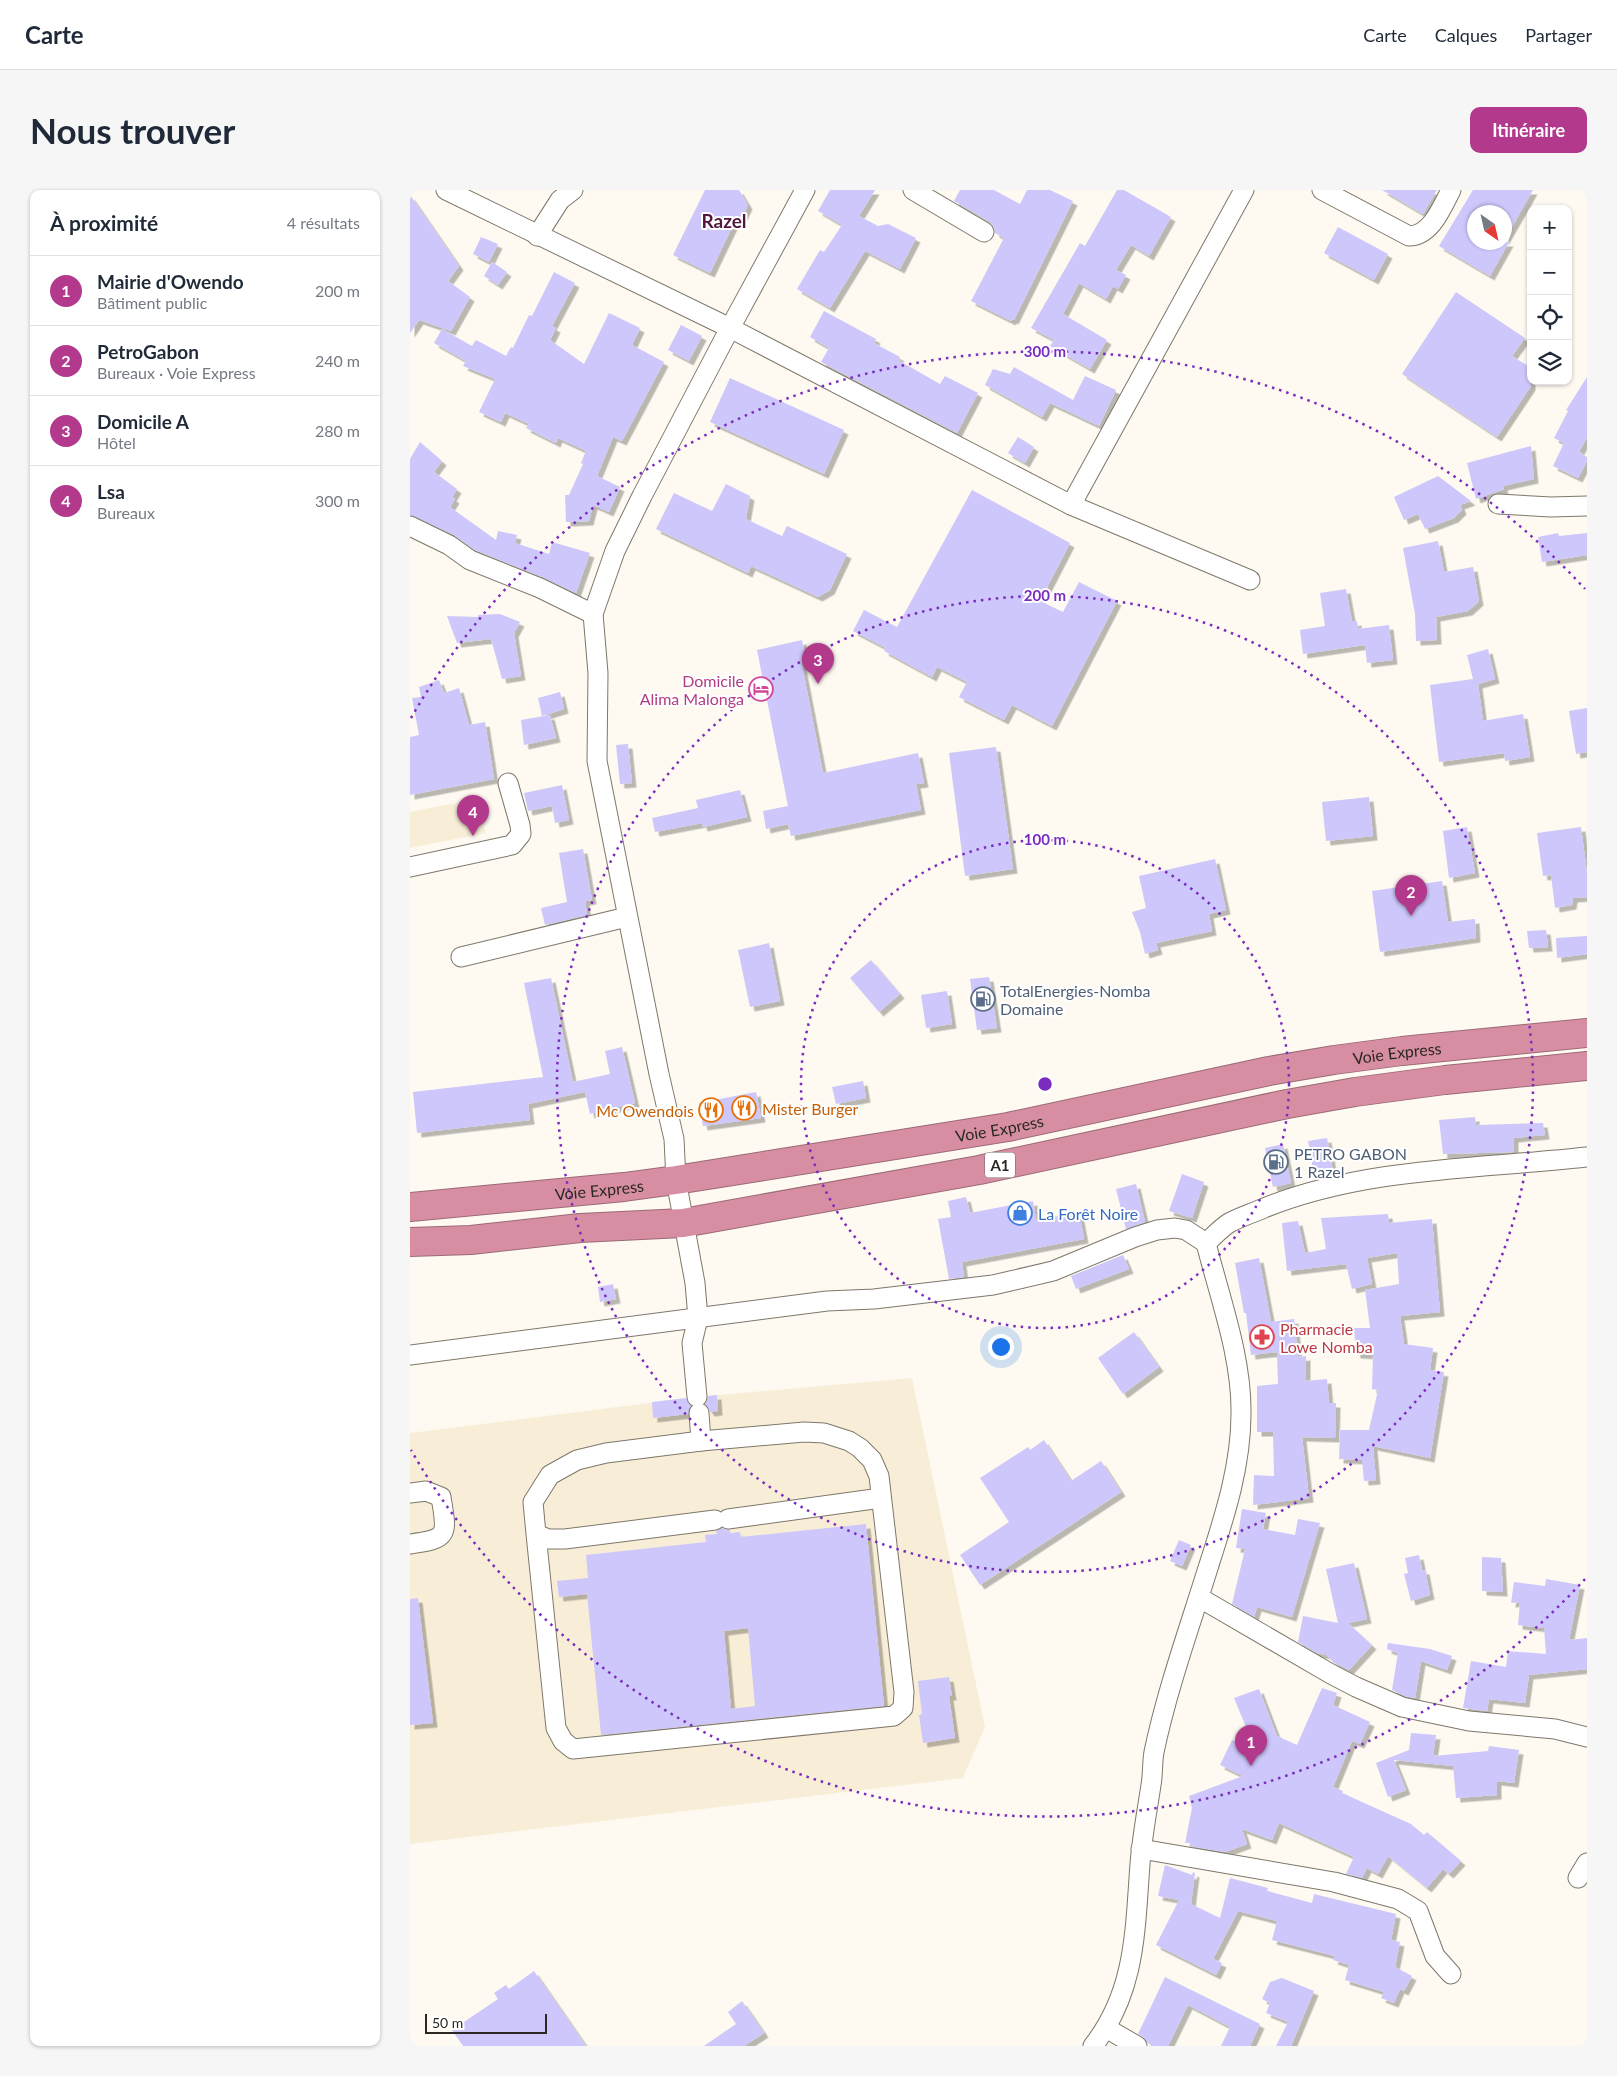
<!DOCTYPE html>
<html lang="fr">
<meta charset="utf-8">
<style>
:root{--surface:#fff;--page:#f6f6f7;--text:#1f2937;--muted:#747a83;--line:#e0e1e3;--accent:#b3398d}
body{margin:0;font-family:Lato,sans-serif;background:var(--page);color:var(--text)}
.controls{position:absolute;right:15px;top:15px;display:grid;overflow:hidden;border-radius:10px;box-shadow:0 1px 4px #0004}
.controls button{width:45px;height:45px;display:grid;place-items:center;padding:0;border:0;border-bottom:1px solid var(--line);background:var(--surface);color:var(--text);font:25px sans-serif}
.compass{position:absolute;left:1057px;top:15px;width:45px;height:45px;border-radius:50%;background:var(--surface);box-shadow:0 1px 4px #0004;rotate:146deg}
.scale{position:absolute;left:15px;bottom:12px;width:122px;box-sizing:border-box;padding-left:5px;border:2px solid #2b2823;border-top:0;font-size:14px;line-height:18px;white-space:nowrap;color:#2b2823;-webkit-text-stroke:4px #fff;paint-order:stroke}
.you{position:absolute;left:590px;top:1156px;width:18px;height:18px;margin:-12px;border:4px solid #fff;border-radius:50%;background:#1a73e8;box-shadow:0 0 0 8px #1a73e833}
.badge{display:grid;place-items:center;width:32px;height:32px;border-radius:50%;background:var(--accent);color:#fff;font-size:16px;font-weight:700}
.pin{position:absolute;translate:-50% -41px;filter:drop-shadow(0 1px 2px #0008)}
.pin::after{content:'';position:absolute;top:26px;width:18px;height:15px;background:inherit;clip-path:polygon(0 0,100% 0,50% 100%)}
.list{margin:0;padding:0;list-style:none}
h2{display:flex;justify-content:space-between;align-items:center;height:65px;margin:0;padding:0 20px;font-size:21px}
h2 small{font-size:16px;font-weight:400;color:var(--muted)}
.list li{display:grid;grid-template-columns:32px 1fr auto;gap:15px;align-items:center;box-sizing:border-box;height:70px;padding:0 20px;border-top:1px solid var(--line)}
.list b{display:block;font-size:19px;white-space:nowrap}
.list p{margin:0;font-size:16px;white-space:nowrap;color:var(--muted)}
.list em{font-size:16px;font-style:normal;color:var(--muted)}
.icon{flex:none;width:28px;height:28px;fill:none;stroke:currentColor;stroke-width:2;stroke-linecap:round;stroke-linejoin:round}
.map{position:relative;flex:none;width:1177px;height:1856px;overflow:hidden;border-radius:10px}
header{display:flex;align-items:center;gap:30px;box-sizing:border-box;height:70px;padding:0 25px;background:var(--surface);border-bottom:1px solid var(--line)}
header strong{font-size:24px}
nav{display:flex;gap:28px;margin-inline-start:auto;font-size:18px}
.intro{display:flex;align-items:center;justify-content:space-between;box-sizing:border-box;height:120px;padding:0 30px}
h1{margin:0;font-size:35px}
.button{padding:12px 22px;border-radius:10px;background:var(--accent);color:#fff;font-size:18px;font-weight:700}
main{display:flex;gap:30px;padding:0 30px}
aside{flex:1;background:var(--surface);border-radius:10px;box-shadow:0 1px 4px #0004}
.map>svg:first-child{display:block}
.built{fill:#f8eed8}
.building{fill:#cdc7fb;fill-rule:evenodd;filter:url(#shadow)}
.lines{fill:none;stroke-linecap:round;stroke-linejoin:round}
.minor-casing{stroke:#7e776a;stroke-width:21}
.highway-casing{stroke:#9b6a76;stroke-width:30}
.minor{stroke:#fff;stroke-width:19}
.highway{stroke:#d78ea3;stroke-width:28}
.ring{fill:none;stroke:#7b2cbf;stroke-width:2.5;stroke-dasharray:2.5 5}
.labels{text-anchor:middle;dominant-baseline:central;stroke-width:4;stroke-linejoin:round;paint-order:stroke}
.shield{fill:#fff;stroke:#6b6865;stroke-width:1}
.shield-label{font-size:15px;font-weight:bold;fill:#2b2823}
.hotel-label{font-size:16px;fill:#b23c85;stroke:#fff;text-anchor:end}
.service-label{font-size:16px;fill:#4e5e75;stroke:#fff;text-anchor:start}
.street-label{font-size:16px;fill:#2b2823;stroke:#fff}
.food-label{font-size:16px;fill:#c56008;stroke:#fff;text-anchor:start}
.shop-label{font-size:16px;fill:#366cbe;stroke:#fff;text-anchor:start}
.health-label{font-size:16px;fill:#be3a42;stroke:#fff;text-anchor:start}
.quarter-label{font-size:19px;font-weight:bold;fill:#50163e;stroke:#fff}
.centre{fill:#7b2cbf;stroke:#fff;stroke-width:2.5}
.ring-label{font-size:15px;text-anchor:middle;font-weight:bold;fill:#7b2cbf;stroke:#fff;stroke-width:4;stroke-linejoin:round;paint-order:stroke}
</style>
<header>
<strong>Carte</strong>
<nav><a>Carte</a><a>Calques</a><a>Partager</a></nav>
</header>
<div class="intro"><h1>Nous trouver</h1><a class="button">Itinéraire</a></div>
<main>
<aside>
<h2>À proximité<small>4 résultats</small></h2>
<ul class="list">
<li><span class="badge">1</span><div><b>Mairie d'Owendo</b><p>Bâtiment public</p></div><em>200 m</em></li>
<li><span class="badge">2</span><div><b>PetroGabon</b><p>Bureaux · Voie Express</p></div><em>240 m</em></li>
<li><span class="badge">3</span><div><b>Domicile A</b><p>Hôtel</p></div><em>280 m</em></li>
<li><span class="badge">4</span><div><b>Lsa</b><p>Bureaux</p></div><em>300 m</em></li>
</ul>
</aside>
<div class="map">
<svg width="1177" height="1856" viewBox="0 0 1177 1856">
<defs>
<filter id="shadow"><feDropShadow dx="4.5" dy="4.5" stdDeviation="0" flood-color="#0004"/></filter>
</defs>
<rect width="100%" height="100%" fill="#fefaf1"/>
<g class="built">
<polygon points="65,609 76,643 0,658 0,622"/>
<polygon points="502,1188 575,1537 553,1588 0,1654 0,1243 287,1207"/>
</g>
<g class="building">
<polygon points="295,0 329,0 338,15 330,32 325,31 300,83 263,65"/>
<polygon points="420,0 465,0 449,26 468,36 478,34 506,48 490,79 455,61 420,118 387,99 410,60 414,62 432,35 408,21"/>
<polygon points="550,0 584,0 610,14 617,0 640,0 663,11 604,130 602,129 601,131 561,111 594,48 585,43 584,37 580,32 544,11"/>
<polygon points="707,0 714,0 761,27 739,66 721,55 706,80 716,85 708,99 703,96 696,109 669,93 653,124 697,150 680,179 640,156 644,150 621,138 670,53 675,56"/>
<polygon points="972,0 1027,0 1013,24"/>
<polygon points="1063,0 1123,0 1094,51 1094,22 1064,22 1064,52 1099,52 1080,86 1029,56"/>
<polygon points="0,5 49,76 38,91 60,107 41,141 9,130 0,143"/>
<polygon points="928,37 978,64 964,90 914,63"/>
<polygon points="71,47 88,54 79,72 63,64"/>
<polygon points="82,72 97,82 88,95 74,86"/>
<polygon points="144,82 165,93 142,136 146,138 140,150 174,174 199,123 230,138 222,155 254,172 212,251 203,247 187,286 210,297 199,322 183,315 179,331 156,332 155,305 159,305 173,274 171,273 176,261 148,248 146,253 116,238 119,234 95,223 91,232 69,222 85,189 53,176 56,171 24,153 32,139 62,156 66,150 96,166 101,157 103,158 119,125 122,126"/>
<polygon points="1046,102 1115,148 1102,166 1121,178 1121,196 1087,247 992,184"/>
<polygon points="414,121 466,149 464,153 490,167 488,170 530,194 535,186 568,203 547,243 411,172 419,158 400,147"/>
<polygon points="271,135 292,146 279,171 258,160"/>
<polygon points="604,177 663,210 675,186 706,200 689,236 640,213 632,227 575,195 583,179 600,184"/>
<polygon points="1177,187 1177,247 1169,262 1177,267 1177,271 1168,288 1143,276 1154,253 1144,248 1158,221 1156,220"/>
<polygon points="320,188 434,240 414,284 300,232"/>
<polygon points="608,247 624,257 615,273 598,263"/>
<polygon points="10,252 32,271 24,282 47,299 42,307 45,309 40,317 86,350 88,341 107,345 105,353 139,364 142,352 180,363 166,403 134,388 65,360 44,345 0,325 0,269"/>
<polygon points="1121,256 1124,289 1093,296 1094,299 1066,309 1057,273"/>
<polygon points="1028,286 1061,311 1050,315 1052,320 1044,328 1015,339 1008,324 994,330 984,307"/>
<polygon points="316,294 340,306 336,329 372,346 377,336 437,364 420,400 408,407 341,376 338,383 246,339 264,303 302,321"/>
<polygon points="562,300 660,353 630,411 653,422 669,392 707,411 642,536 602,515 594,530 549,507 557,492 527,477 522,487 474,461 476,458 443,441 454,420 487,437"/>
<polygon points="1148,343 1149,346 1177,343 1177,365 1132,372 1128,347"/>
<polygon points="1028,351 1034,382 1063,377 1069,411 1058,421 1026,427 1027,450 1006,451 1005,424 993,358"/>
<polygon points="936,399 942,432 947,431 948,439 979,435 983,470 957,473 955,455 893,464 890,440 915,436 910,403"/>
<polygon points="90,424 110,432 104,443 111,486 92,489 81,449 47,453 37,426 68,427 68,425"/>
<polygon points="392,450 396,469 391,470 413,583 508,563 514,593 506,594 511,620 381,646 378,634 356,639 353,621 378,616 347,460"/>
<polygon points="1078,459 1085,489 1068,494 1073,531 1113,524 1120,567 1095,571 1094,563 1029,572 1020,495 1063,489 1057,465"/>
<polygon points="29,490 34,503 49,498 59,535 75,532 84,589 0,605 0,547 9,545 2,508 11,507 9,497"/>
<polygon points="150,502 154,519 132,526 128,508"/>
<polygon points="1177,518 1177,562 1166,564 1159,521"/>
<polygon points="140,525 146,548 114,555 111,530"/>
<polygon points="218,554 222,593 210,594 206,555"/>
<polygon points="586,557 603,679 555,686 539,563"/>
<polygon points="152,595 159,630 145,633 142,616 118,621 114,603"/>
<polygon points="330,600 337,627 293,637 292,633 245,642 242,628 288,618 286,610"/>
<polygon points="959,607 963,646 916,651 912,612"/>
<polygon points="1057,637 1065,683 1039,688 1033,641"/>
<polygon points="1171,637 1177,684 1177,707 1163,708 1162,715 1145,718 1141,685 1133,686 1127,643"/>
<polygon points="173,659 182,710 175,711 177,725 135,735 131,718 157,712 149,663"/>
<polygon points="805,669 816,720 799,724 802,741 746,753 748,760 735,764 730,742 722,722 736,718 729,686"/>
<polygon points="1032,691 1038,732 1065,729 1066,748 970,762 962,701"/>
<polygon points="1136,740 1138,757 1119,758 1117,741"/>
<polygon points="1177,746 1177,764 1147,768 1146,748"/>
<polygon points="359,753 370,811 340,817 328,760"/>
<polygon points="461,770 490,804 469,822 440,788"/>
<polygon points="579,787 587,838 567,840 560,789"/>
<polygon points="141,788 163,892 200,884 195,861 212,857 225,913 180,924 175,902 118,914 120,930 7,943 3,902 133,887 114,793"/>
<polygon points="537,801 542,834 516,838 511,805"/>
<polygon points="453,891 456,908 426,914 422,897"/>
<polygon points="346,902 351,928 293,936 289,913"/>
<polygon points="1065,927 1066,935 1133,933 1135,945 1104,948 1104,962 1033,964 1029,930"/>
<polygon points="917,948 923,982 904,985 898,951"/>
<polygon points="873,954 881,993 863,997 855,958"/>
<polygon points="772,984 794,992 782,1028 759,1021"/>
<polygon points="726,994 735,1032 716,1039 706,999"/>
<polygon points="556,1007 560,1023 623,1011 626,1030 669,1022 674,1049 552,1072 554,1087 539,1089 528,1029 541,1027 538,1011"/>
<polygon points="978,1024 979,1033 1022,1029 1030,1122 990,1126 994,1154 1023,1158 1020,1180 1034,1182 1020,1268 963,1256 966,1290 954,1291 952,1270 929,1269 930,1240 959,1240 968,1200 962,1199 963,1165 946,1164 944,1138 960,1138 955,1100 989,1094 987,1063 957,1068 962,1094 942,1099 936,1074 877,1081 872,1033 888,1031 895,1063 916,1059 911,1028"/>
<polygon points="713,1065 719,1079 666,1099 661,1086"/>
<polygon points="849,1068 861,1132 884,1129 888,1167 896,1166 896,1191 917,1189 919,1213 926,1213 925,1248 892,1247 899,1308 843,1315 844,1285 864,1286 863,1242 847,1242 847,1196 868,1194 867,1162 841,1165 836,1123 834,1123 825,1073"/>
<polygon points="203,1094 206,1109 190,1112 188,1097"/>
<polygon points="724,1142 749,1177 713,1204 688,1168"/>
<polygon points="307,1205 308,1221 300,1222 295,1214 298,1206"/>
<polygon points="276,1208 281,1216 278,1224 243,1228 242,1212"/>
<polygon points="634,1250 661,1291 691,1271 711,1302 570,1395 550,1365 599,1332 570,1288 618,1257 620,1260"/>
<polygon points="832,1319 856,1323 853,1339 885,1345 888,1329 910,1333 882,1427 847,1417 844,1427 822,1414 835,1359 826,1358"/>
<path d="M456,1334l18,182 -283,29 -14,-141 -28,3 -2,-16 31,-3 -2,-23 120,-13 -1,-7 12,-1 -1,-3 6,-3 8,2v3l10,-1 1,5zM338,1438l7,78 -24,3 -7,-78z"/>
<polygon points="769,1350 781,1355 772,1376 760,1371"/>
<polygon points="1009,1365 1012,1380 1015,1380 1020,1405 1001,1411 994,1384 998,1383 995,1368"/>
<polygon points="1072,1367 1091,1368 1093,1402 1072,1401"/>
<polygon points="944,1373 957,1429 938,1433 962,1455 939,1480 925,1473 916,1465 907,1463 888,1452 893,1426 928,1433 916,1379"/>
<polygon points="1136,1389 1170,1395 1159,1450 1177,1448 1177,1479 1119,1485 1115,1513 1079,1509 1077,1521 1053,1518 1061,1471 1096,1477 1098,1461 1136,1464 1134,1438 1108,1435 1110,1412 1101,1413 1104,1392 1135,1396"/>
<polygon points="8,1408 23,1533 0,1535 0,1409"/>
<polygon points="978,1453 1020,1459 1042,1466 1037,1480 1011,1471 1005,1508 995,1506 982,1500 988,1463 977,1459"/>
<polygon points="539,1487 542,1506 539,1506 545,1548 513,1553 509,1525 512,1524 508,1491"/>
<polygon points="912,1498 927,1503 923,1515 960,1532 950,1554 942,1551 923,1597 933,1601 932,1603 1001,1634 1014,1645 1017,1642 1051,1671 1039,1684 1033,1679 1017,1698 978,1666 968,1684 957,1678 952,1688 936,1684 944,1667 869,1633 862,1650 832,1639 837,1654 815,1662 780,1656 780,1653 775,1653 782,1618 779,1606 833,1586 810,1575 822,1550 846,1561 824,1508 849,1499 867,1546 887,1555"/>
<polygon points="1001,1543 1026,1545 1023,1566 1078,1561 1079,1556 1109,1560 1104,1593 1087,1591 1087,1605 1046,1608 1043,1576 984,1570 996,1600 978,1607 966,1573 999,1560"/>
<polygon points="755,1675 782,1685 783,1682 785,1683 781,1714 810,1728 820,1688 858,1698 857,1701 902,1713 904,1704 986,1724 981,1750 990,1752 985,1777 1002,1786 994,1801 990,1799 984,1813 971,1808 974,1802 935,1790 939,1775 923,1770 925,1766 862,1750 867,1731 828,1721 803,1769 812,1773 806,1785 746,1755 769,1710 748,1706"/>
<polygon points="124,1781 176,1856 53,1856 42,1840 88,1809 84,1803 96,1795 99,1799"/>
<polygon points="755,1787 850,1834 840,1856 811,1856 820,1837 778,1815 758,1856 743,1856 738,1853 733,1847 728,1844"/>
<polygon points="872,1788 904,1801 881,1856 866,1856 878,1832 856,1823 860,1813 852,1809 860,1792"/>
<polygon points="332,1811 354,1843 334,1856 294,1856 326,1834 318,1822"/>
</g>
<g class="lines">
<g class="minor-casing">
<g id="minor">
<polyline points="36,0 320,138 661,315 840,390"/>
<polyline points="503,0 574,42"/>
<path d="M912,0l87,46c22,0 33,-29 42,-46"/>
<polyline points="127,46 150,10 163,0"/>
<polyline points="1088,314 1141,317 1177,316"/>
<polyline points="661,315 834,0"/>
<polyline points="0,336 39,355 60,370 130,398 183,424"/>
<polyline points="0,677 102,655 111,644 110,635 98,593"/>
<polyline points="51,767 217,727"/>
<path d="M796,1053c7,-6 15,-15 23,-20 11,-6 24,-10 35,-15 102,-41 215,-39 323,-51"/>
<path d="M0,1165l417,-54 47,-2 119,-14 60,-14 82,-34 22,-7 18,-2 11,2 20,13c14,56 36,114 35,171 0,53 -17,104 -33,154 -19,61 -41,122 -54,184 -2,11 -1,23 -3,33 -4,27 -9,52 -11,79 -5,66 -4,127 -47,182"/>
<polyline points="287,1207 282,1153 288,1128 285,1093 266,990 264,949 249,884 187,571 188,483 183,424 205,361 232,306 320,138 395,0"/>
<polyline points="289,1223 291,1251"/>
<path d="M0,1303l16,-2 15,6c6,37 9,42 -31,47"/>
<polyline points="318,1329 471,1308"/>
<polyline points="126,1344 146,1538 153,1551 163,1559 484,1526 493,1518 494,1502 469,1286 462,1270 450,1258 439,1251 414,1243 394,1242 291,1251 196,1263 167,1270 140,1285 123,1312 126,1344 138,1349 155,1349 305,1330"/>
<polyline points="790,1408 921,1484 946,1497 992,1517 1059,1531 1145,1539 1177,1547"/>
<polyline points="731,1659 924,1692 988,1709 1008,1721 1025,1766 1041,1784"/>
<polyline points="1168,1688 1177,1673"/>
<polyline points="696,1838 727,1856"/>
</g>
</g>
<g class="highway-casing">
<g id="highway">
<path id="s1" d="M0,1017l214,-20 52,-7 332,-53 261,-56 65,-11 68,-9 185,-18"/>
<polyline points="0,1052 61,1050 170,1038 273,1033 569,980 877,914 945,902 1035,890 1177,876"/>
</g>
</g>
<use href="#minor" class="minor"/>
<use href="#highway" class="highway"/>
</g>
<g class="ring">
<circle cx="635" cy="894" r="244"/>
<circle cx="635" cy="894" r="488"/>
<path d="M1175 1389A732 732 0 0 1 1 1260M1 528A732 732 0 0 1 1175 399"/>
</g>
<defs>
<g id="hotel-ring" transform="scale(1.25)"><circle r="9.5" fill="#fff" stroke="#d1479c" stroke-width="1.5"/><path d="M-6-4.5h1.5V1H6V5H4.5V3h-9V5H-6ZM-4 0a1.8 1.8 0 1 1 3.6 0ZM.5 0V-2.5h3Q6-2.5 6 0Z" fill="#d1479c"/></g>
<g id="fuel-ring" transform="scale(1.25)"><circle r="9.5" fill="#fff" stroke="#5c6f8a" stroke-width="1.5"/><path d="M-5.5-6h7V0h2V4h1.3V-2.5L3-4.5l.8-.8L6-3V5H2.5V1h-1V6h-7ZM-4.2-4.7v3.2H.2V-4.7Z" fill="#5c6f8a"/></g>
<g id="restaurant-ring" transform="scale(1.25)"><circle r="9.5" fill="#fff" stroke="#e8710a" stroke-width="1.5"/><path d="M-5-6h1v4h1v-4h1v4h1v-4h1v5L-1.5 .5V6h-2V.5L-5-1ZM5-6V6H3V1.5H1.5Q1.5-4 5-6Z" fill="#e8710a"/></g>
<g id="shop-ring" transform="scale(1.25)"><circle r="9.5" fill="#fff" stroke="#3f7fe0" stroke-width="1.5"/><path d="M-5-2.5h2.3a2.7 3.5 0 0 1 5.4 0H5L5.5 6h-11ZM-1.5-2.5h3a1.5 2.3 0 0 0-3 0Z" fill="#3f7fe0"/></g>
<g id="pharmacy-ring" transform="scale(1.25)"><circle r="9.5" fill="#fff" stroke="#e0444e" stroke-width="1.5"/><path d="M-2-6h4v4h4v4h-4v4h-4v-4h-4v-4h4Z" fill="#e0444e"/></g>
</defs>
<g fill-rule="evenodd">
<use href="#hotel-ring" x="351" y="499"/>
<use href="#fuel-ring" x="573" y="809"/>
<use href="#restaurant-ring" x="334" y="918"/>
<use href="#restaurant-ring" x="301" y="920"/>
<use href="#fuel-ring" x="866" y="972"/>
<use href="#shop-ring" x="610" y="1023"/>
<use href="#pharmacy-ring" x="852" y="1147"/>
</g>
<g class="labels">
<rect class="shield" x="575" y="962.5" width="30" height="25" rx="4"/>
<g class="shield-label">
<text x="590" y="975">A1</text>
</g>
<g class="hotel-label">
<text x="334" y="490">Domicile<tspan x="334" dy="18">Alima Malonga</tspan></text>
</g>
<g class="service-label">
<text x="590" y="800">TotalEnergies-Nomba<tspan x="590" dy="18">Domaine</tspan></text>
<text x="884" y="963">PETRO GABON<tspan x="884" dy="18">1 Razel</tspan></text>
</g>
<g class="street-label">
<text stroke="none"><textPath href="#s1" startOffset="1000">Voie Express</textPath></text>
<text stroke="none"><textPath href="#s1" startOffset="595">Voie Express</textPath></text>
<text stroke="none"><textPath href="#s1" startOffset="190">Voie Express</textPath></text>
</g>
<g class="food-label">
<text x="352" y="918">Mister Burger</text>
<text x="284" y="920" text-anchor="end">Mc Owendois</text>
</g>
<g class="shop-label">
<text x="628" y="1023">La Forêt Noire</text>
</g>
<g class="health-label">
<text x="870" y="1138">Pharmacie<tspan x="870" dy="18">Lowe Nomba</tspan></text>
</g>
<g class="quarter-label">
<text x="314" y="30">Razel</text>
</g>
</g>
<circle cx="635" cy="894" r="8" class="centre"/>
<g class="ring-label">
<text x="635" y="167">300 m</text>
<text x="635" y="411">200 m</text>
<text x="635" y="655">100 m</text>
</g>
</svg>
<div class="controls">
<button>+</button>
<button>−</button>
<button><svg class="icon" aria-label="locate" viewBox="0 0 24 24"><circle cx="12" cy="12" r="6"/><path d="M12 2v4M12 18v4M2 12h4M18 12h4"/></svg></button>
<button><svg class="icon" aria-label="layers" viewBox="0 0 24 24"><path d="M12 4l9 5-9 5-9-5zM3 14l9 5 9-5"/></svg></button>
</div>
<svg class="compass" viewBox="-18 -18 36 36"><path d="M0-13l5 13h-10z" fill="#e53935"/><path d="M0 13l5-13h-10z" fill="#747a83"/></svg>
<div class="scale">50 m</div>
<div class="you"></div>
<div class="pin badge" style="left:841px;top:1576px">1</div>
<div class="pin badge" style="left:1001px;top:726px">2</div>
<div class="pin badge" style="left:408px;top:494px">3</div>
<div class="pin badge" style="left:63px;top:646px">4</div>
</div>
</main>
